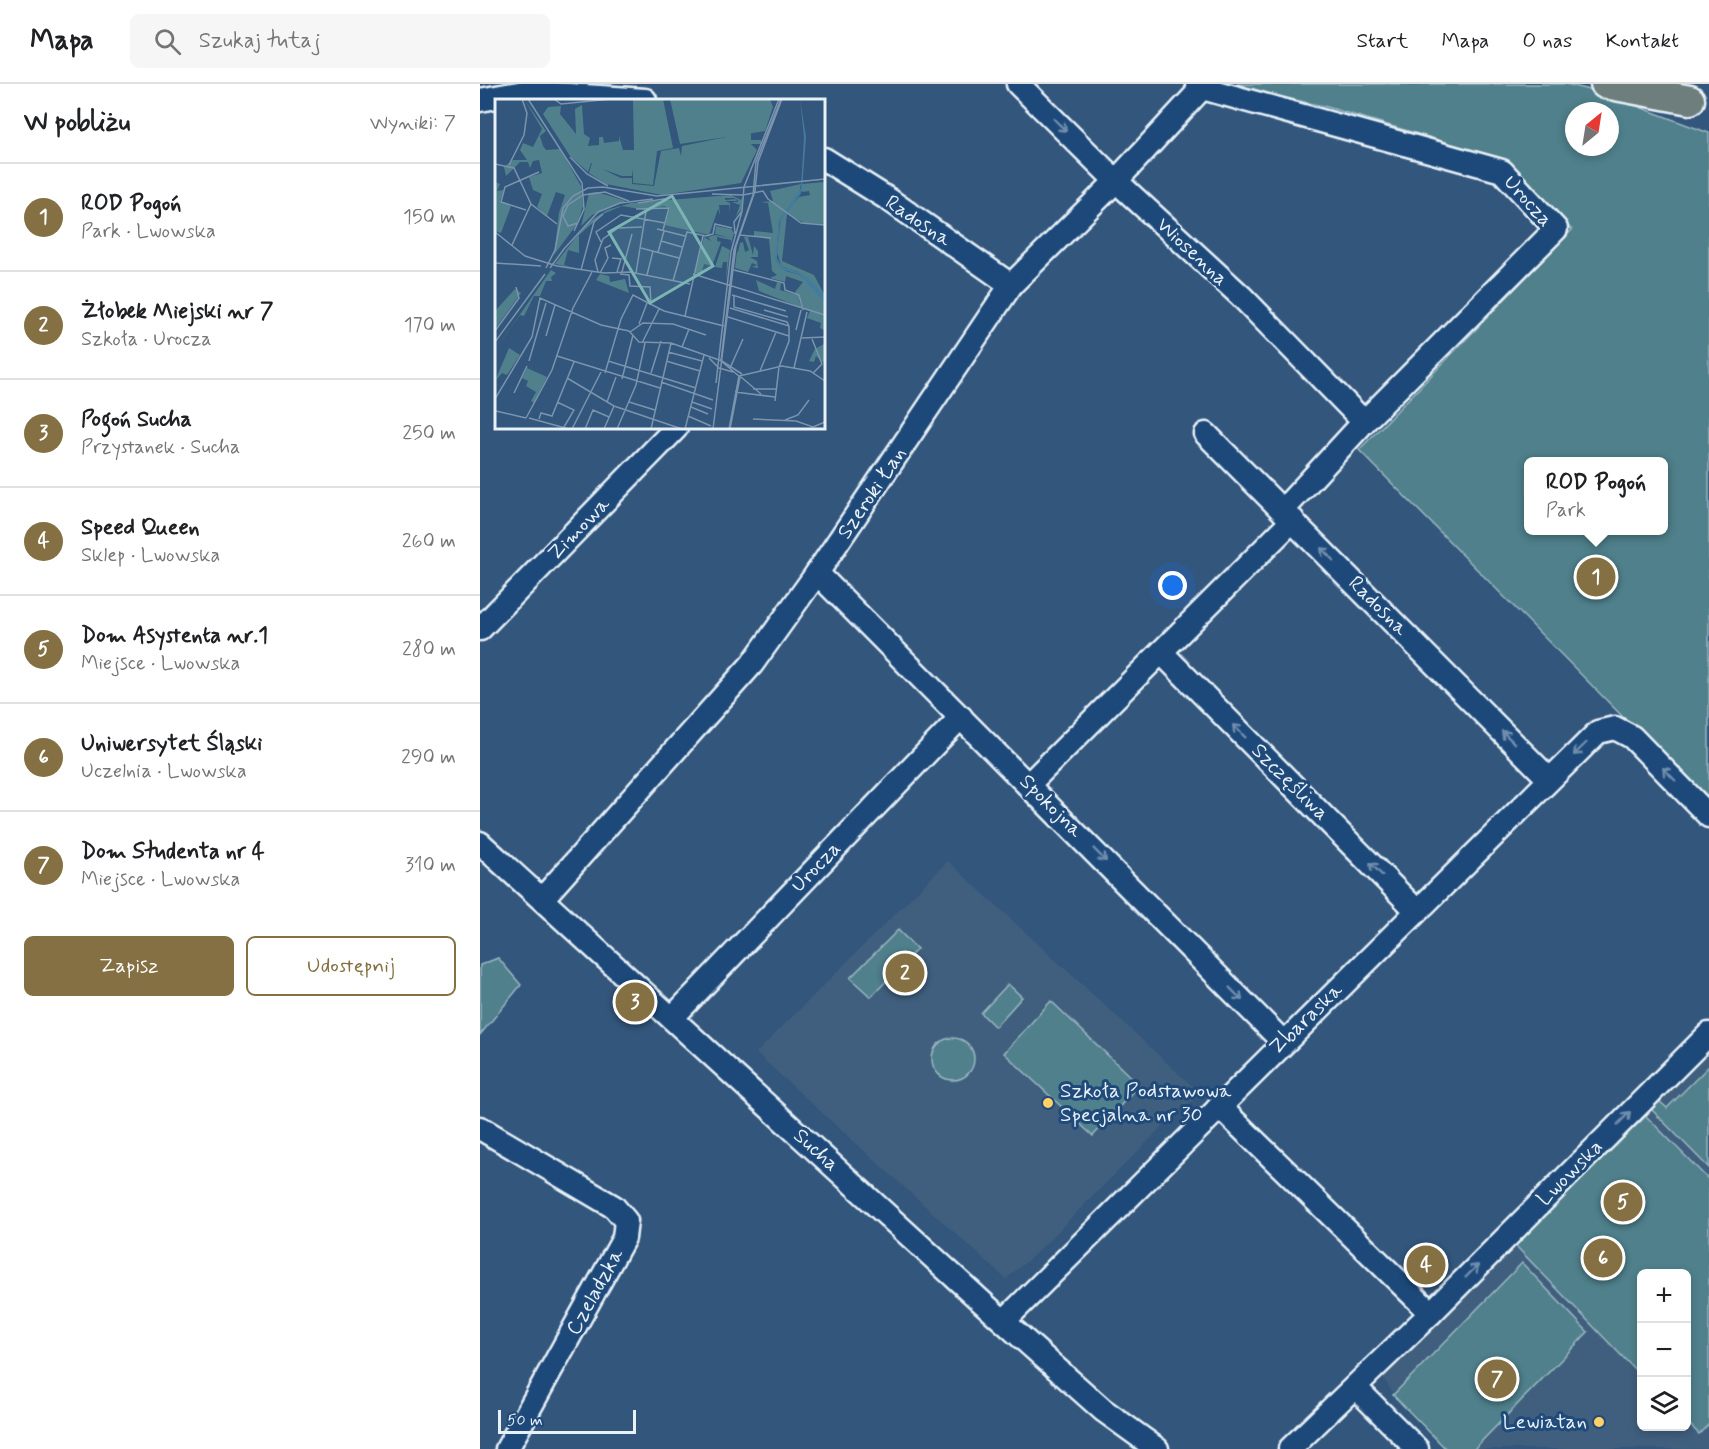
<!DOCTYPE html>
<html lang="pl">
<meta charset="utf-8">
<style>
:root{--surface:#fff;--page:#f6f6f6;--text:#202124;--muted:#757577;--line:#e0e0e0;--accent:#847042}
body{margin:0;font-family:Mynerve,sans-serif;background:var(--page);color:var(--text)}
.controls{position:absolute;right:18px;bottom:18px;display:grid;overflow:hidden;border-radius:9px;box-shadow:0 3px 9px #0003}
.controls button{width:54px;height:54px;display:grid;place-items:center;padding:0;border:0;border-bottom:2px solid var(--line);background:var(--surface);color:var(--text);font:30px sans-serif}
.compass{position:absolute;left:1085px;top:18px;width:54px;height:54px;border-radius:50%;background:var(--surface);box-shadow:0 3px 9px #0003;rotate:30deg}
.scale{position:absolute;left:18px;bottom:15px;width:138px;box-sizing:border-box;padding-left:6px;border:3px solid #e8f1f8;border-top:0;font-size:16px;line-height:21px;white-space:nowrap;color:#e8f1f8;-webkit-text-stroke:4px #1f4a7a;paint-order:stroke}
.you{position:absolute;left:693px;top:502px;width:21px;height:21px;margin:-15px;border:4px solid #fff;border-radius:50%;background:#1a73e8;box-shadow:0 0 0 9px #1a73e833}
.badge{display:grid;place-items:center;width:39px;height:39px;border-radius:50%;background:var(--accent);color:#fff;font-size:20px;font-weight:700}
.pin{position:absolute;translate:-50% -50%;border:3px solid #fff;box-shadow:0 2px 6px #0006}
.popup{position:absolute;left:1044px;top:373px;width:144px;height:78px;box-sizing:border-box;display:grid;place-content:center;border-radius:9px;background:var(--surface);filter:drop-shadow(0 2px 4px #0005);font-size:20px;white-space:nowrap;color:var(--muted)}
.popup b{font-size:22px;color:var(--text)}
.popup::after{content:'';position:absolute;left:50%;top:100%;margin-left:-12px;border:12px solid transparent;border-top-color:var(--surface)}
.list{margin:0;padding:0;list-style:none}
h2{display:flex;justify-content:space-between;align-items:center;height:78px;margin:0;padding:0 24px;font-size:26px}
h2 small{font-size:20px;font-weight:400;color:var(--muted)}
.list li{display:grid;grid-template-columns:39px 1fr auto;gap:18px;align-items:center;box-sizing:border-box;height:108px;padding:0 24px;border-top:2px solid var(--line)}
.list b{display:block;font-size:22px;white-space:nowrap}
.list p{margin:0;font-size:20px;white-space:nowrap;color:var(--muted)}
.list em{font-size:20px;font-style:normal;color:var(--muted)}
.actions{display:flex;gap:12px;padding:18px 24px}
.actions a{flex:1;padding:14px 0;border:2px solid var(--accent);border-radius:9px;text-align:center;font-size:21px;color:var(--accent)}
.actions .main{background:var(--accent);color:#fff}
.icon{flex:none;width:33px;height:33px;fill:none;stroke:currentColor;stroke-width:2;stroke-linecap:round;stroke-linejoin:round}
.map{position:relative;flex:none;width:1229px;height:1365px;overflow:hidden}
header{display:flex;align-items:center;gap:36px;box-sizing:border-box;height:84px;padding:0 30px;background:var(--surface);border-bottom:2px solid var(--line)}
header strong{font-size:28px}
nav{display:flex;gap:33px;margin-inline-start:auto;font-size:21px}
.search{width:420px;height:54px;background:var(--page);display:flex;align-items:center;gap:15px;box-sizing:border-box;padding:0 21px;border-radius:9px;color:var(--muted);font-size:22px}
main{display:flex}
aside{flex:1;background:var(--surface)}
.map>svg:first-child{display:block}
.built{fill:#415f7e;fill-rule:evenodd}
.green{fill:#50808b;stroke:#9cb8c2;stroke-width:1.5;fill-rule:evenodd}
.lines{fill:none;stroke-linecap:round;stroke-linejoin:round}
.minor-casing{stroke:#e8f1f8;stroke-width:27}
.major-casing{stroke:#e8f1f8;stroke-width:33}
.minor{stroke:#1f4a7a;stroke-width:22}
.major{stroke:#6d7e7c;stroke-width:28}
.oneway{stroke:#6f8dac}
.poi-dot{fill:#ffd166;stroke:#1f4a7a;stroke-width:2}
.labels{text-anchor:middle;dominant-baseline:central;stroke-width:6;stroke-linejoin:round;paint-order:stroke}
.street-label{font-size:21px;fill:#e8f1f8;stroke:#1f4a7a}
.poi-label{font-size:21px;fill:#e8f1f8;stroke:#1f4a7a;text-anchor:start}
.inset-road{fill:none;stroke:#7b94ae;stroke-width:1.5}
.view{fill:#7cb4b3;fill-opacity:0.15;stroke:#7cb4b3;stroke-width:3}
.inset-edge{fill:none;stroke:#e8f1f8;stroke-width:3}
</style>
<header>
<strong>Mapa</strong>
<div class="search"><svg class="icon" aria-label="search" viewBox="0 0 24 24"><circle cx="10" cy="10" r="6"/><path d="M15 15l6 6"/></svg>Szukaj tutaj</div>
<nav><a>Start</a><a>Mapa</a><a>O nas</a><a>Kontakt</a></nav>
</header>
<main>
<aside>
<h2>W pobliżu<small>Wyniki: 7</small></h2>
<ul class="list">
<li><span class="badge">1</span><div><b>ROD Pogoń</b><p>Park · Lwowska</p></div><em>150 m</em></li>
<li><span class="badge">2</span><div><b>Żłobek Miejski nr 7</b><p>Szkoła · Urocza</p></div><em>170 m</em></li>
<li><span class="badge">3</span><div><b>Pogoń Sucha</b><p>Przystanek · Sucha</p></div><em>250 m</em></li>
<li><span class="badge">4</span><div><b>Speed Queen</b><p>Sklep · Lwowska</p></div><em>260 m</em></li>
<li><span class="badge">5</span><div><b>Dom Asystenta nr.1</b><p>Miejsce · Lwowska</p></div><em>280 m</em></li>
<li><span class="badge">6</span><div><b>Uniwersytet Śląski</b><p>Uczelnia · Lwowska</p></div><em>290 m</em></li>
<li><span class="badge">7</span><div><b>Dom Studenta nr 4</b><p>Miejsce · Lwowska</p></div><em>310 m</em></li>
</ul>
<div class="actions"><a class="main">Zapisz</a><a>Udostępnij</a></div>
</aside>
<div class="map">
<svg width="1229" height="1365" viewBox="0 0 1229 1365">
<rect width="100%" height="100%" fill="#33567c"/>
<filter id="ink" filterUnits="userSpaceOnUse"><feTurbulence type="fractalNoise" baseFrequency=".0167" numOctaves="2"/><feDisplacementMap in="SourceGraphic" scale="12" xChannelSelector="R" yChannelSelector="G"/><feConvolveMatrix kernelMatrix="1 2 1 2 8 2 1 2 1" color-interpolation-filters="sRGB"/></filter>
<g filter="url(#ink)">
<g class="built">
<polygon points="468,777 722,1011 699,1026 556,1169 526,1195 276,969"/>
<path d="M1229,965v400h-260l-57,-58 -9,-13 130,-136zM1162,1190h44v152h-44z"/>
</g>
<g class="green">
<path d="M746,0h340l36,9 107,40v671l-350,-354 213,-220 -73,-72 -172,-51zM1094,27h36v36h-36zM1048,378h136v68h-136z"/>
<polygon points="418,846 437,865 391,913 370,894"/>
<polygon points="18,874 41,901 0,951 0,881"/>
<polygon points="528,900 542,913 515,943 501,929"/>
<polygon points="571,917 659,1001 613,1052 524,969"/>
<circle cx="473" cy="975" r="21"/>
<polygon points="1229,982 1229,1084 1171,1025 1179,1017 1187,1024"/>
<polygon points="1166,1032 1229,1096 1229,1340 1219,1350 1207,1338 1206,1190 1162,1190 1161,1292 1034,1160"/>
<polygon points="1042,1179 1108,1248 994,1365 966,1365 913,1311"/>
</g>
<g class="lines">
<g class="minor-casing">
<g id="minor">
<polyline points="538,0 636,97 761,212 884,338"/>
<polyline points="717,0 722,4 1022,87 1076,145 884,338 803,426"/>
<polyline points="0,16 44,8 165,16"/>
<polyline points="344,75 408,115 531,201"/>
<polyline points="726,350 1069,695"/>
<polyline points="337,489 803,958"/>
<polyline points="0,545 196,344"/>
<polyline points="682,569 937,827"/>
<polyline points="549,700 813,436"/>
<polyline points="0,759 503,1219 623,1326 677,1365"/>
<polyline points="62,815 272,580 337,489 531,201 636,97 722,4"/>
<polyline points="192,934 481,633"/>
<polyline points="739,1022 951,1229"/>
<polyline points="0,1044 134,1123 146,1137 144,1154 27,1365"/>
<polyline points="524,1237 1118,648 1135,644 1152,653 1229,732"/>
<polyline points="875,1303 937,1365"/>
<polyline points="810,1365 951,1229 1229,950"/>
</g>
</g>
<g class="major-casing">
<polyline id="major" points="1125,0 1210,16"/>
</g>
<use href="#minor" class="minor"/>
<use href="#major" class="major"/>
</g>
<defs><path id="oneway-shaft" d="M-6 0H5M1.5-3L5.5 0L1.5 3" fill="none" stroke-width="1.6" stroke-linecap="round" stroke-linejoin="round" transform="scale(1.5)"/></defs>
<g class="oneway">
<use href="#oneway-shaft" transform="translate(580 41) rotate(45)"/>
<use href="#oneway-shaft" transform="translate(847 470) rotate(-135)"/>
<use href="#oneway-shaft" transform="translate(759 647) rotate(-135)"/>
<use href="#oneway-shaft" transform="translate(1028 653) rotate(-135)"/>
<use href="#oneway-shaft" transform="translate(1100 665) rotate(136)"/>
<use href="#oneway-shaft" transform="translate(1189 690) rotate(-134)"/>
<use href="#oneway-shaft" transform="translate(620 771) rotate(45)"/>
<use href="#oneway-shaft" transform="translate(896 785) rotate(-135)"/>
<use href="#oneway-shaft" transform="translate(756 910) rotate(45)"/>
<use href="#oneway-shaft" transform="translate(1144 1034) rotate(-45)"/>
<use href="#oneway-shaft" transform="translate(992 1187) rotate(-45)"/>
</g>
</g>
<g class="poi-dot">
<circle cx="568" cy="1019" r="6"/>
<circle cx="1119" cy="1338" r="6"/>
</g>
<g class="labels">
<g class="street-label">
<text transform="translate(1048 117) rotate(48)">Urocza</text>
<text transform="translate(438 137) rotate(34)">Radosna</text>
<text transform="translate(712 168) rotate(43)">Wiosenna</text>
<text transform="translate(392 409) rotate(-56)">Szeroki Łan</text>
<text transform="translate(99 445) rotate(-46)">Zimowa</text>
<text transform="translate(898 522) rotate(45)">Radosna</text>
<text transform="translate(810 698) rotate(45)">Szczęśliwa</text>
<text transform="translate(571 722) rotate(45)">Spokojna</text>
<text transform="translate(336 783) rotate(-46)">Urocza</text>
<text transform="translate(826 935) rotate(-44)">Zbaraska</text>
<text transform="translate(336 1066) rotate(42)">Sucha</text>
<text transform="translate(1090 1089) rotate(-45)">Lwowska</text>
<text transform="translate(115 1208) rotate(-61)">Czeladzka</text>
</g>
<g class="poi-label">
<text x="580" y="1007">Szkoła Podstawowa<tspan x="580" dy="24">Specjalna nr 30</tspan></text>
<text x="1107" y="1338" text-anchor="end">Lewiatan</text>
</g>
</g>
<g transform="translate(15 15)">
<rect width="330" height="330" fill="#33567c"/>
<path d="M29,0l22,32 -6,5 3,10 3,4 14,-1 21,37 2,20 -6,18 -23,31 5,-42 6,-18 -9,-3 -9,24 -10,-9 5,-13 -9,-4 -4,-13 13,-4 -3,-13 -6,1 -3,7 -2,-6h-8l-14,14 -2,-9 9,-7h14l-7,-10 3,-7 10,4 9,-18zM168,0l10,49 -16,3 -4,34 -20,-2v-14l-1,7h-10l-20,-7 19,9h11v6l22,2 7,-35 18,-3 2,8 1,-10 69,-14v8h10v4h-10l6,6 -16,33 -79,12 -56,-11 -17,-11 3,-10h-1l-3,9 -18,-16 -27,-42 5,-7 13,-1 -1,8 16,20 -1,-25 7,-4 2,29 6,4 -2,8 11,-1v-8h4l1,6 15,-2v-5l4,14h11l-1,-50zM175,0h100l3,8 -8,24 -85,13zM0,83l5,2 -3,7 7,-1 -4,11 11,5 -10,27 -6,-2zM330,83v42l-21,-1 -17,-9 -5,47 32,14 11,21 -27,-24 -17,-6 -4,-14 4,-34 18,-21 11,-2 -1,-4 -7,1v-8zM306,85l-2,11 -20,25 -3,41 10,10 14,4 24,25 1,4v60l-9,-8 -2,6 -5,-1 6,-12 9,-5v-14l-4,-2 1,-5 -14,-5 3,-7 -6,-2 -9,-17 8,-10 -17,-6 -1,6 -15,-4 7,-3 -5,-4 -3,-32 -15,-3v-5l19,2 -5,-30 -7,-1 12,-1 -3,-10zM102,93l29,9 -34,14 -11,11 8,-33zM236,96l10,5 1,-3v12l-6,7 4,-11 -8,-3h6v-2l-4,-2h-9v2l11,-1 1,2h-12l5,2 -1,10v-8h-10l1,10 -2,-6 -9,26 -44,-10 5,-17 -6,-2 -18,4 -24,-4 -19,8 -24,21v18l-11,-3 -4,15 14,4 -23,-5 32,-41 20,-13 24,-7zM221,127l15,3 3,4 -3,11v-4l-14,-3v4l4,1 -9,24 -8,-2 -3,11 -6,-2 9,-36 7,4 -3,-4 7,-2 16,3 -16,-4zM249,138h4l5,18 1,-9 4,5v6h-8l7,4 1,7 -6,-1 5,-2 -5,-2 -4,9 -13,-4 2,-16h7h-6l2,-9 3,-1 2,10 4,-2zM227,147l8,4 -4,32 1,-20h-4l-1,6 -7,-1zM56,171l5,3 -5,4 1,4h-6l-6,15h-6l-10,20 -4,-1 -25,35zM105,175l9,2 1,6 15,-3 4,14 -33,-13zM261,181l19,9 2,-7 4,1 -1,7 17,5 5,13 -43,-17zM20,190l6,4 -26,36v-18zM14,249l11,7 -13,20 -5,-2 -7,8zM32,269l20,9 -13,26 -3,-2 5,-9 -10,-6 2,-5 -6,-3z" fill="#50808b"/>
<path d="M305,0l6,38 -4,53 -2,5 -20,27 -3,36 4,8 17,6 11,7 16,16v8l-25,-28 -19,-6 -6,-10 4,-39 22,-32 3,-51z" fill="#447c9f"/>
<path class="inset-road" d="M33,0l54,84 2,26 -10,22M59,0l7,5 51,-5M75,58l17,17 21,12M0,65l19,4 17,36 26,20M14,66l15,-30 3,-22 -5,-14M217,95l31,1M248,96l20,-4 5,8M273,100l33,24 24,2M143,104l32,-5M141,110l33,-1 -6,22M31,111l-25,-8 4,-15 34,-15M83,124l-10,3 -5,-10 5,-11 15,-10 22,-3 24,9M162,130l28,7M0,133l30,24 32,10 47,7 26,-1 60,12M240,135l-1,-12 8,-11M244,136l32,3M166,142l21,6M106,143l-5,-10 25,-17 44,8M17,146l19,-41M146,149l38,10M68,151l35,-38 22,-9 33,-4M163,153l6,-21M117,159l9,1 -4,13M0,164l46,3M51,169l9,-18 8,-42 10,-12 15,-8 15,-1 54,9 168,-17M55,169l14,-19M86,171l13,-48 9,-8M239,171l50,13 1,7 14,5 4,15M103,173l-3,-12 8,-21 15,-11 24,-1M127,173l10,-38M105,174l8,-15 -3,-10 6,-3M141,174l10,-62M125,175l9,1 1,11 20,1 1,17M198,175l132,41M152,176l6,-24M178,182l14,-49 19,4 7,-2 2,-10 17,4M237,196l54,16M239,197v11l53,15 2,4M235,209l59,18M269,211l24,7M190,217l18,-80M233,218l61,19M144,225l8,-21M301,231l5,-20M0,232l24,-33 -3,-11M135,233l13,-9 30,1 33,11M51,237l9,-31M307,239l23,-1M317,240l10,25 -9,9M0,243l50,-68M147,244l17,-34M187,248l7,-18M173,253l34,9M62,257l103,32M214,259l10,10 14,4M34,262l17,-58M113,262l88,27M171,262l34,10M235,269l13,-29M299,269l13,-56M265,272l16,-39M110,274l16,-54 12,-24 31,16 60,15M156,274l10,-32M244,277l43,-10 28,5 15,10M246,278l20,17M72,279l47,28 68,23M127,280l11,-44M166,283l52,18M221,284l15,-131 11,-41 2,-24 35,-88M258,290h23M240,293l40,5M19,294l13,-27M0,300l37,-62 8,-39 61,27 28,6 10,11 32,1 51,18 20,13M280,302l4,-34 10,-26v-15M62,303l17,8 -10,17M112,303l9,-25M134,303l26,8M197,303l20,7M196,308l17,7M1,312l30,7M193,317l23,10M31,319l26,-48 21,-62 19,-36M34,319l40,11M44,320l2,-6 11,3 22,-54M258,320l43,2 17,6 12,-5M290,321l13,-5 11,-15M77,330l29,-57M90,330l8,-19 16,7M109,330l10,-23M122,330l19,-44 9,-42M156,330l20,-86M190,330l19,-74M218,330l23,-183 19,-55 3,-29 24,-63M234,330l10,-53M235,330l10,-52 -19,-16 13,-111 19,-55 3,-33 25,-63"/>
<path class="view" d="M177,97l41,70 -63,37 -41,-71z"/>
<rect width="330" height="330" class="inset-edge"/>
</g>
</svg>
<div class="controls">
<button>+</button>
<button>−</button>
<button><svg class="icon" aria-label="layers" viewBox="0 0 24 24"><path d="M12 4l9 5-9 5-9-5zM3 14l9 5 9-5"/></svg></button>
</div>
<svg class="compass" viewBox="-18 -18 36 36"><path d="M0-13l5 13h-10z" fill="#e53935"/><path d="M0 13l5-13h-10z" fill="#757577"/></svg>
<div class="scale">50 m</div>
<div class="you"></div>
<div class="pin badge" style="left:1116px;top:493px">1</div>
<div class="popup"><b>ROD Pogoń</b>Park</div>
<div class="pin badge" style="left:425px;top:889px">2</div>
<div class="pin badge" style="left:155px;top:918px">3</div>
<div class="pin badge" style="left:946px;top:1181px">4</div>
<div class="pin badge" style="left:1143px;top:1118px">5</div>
<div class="pin badge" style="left:1123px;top:1174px">6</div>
<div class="pin badge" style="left:1017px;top:1295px">7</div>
</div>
</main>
